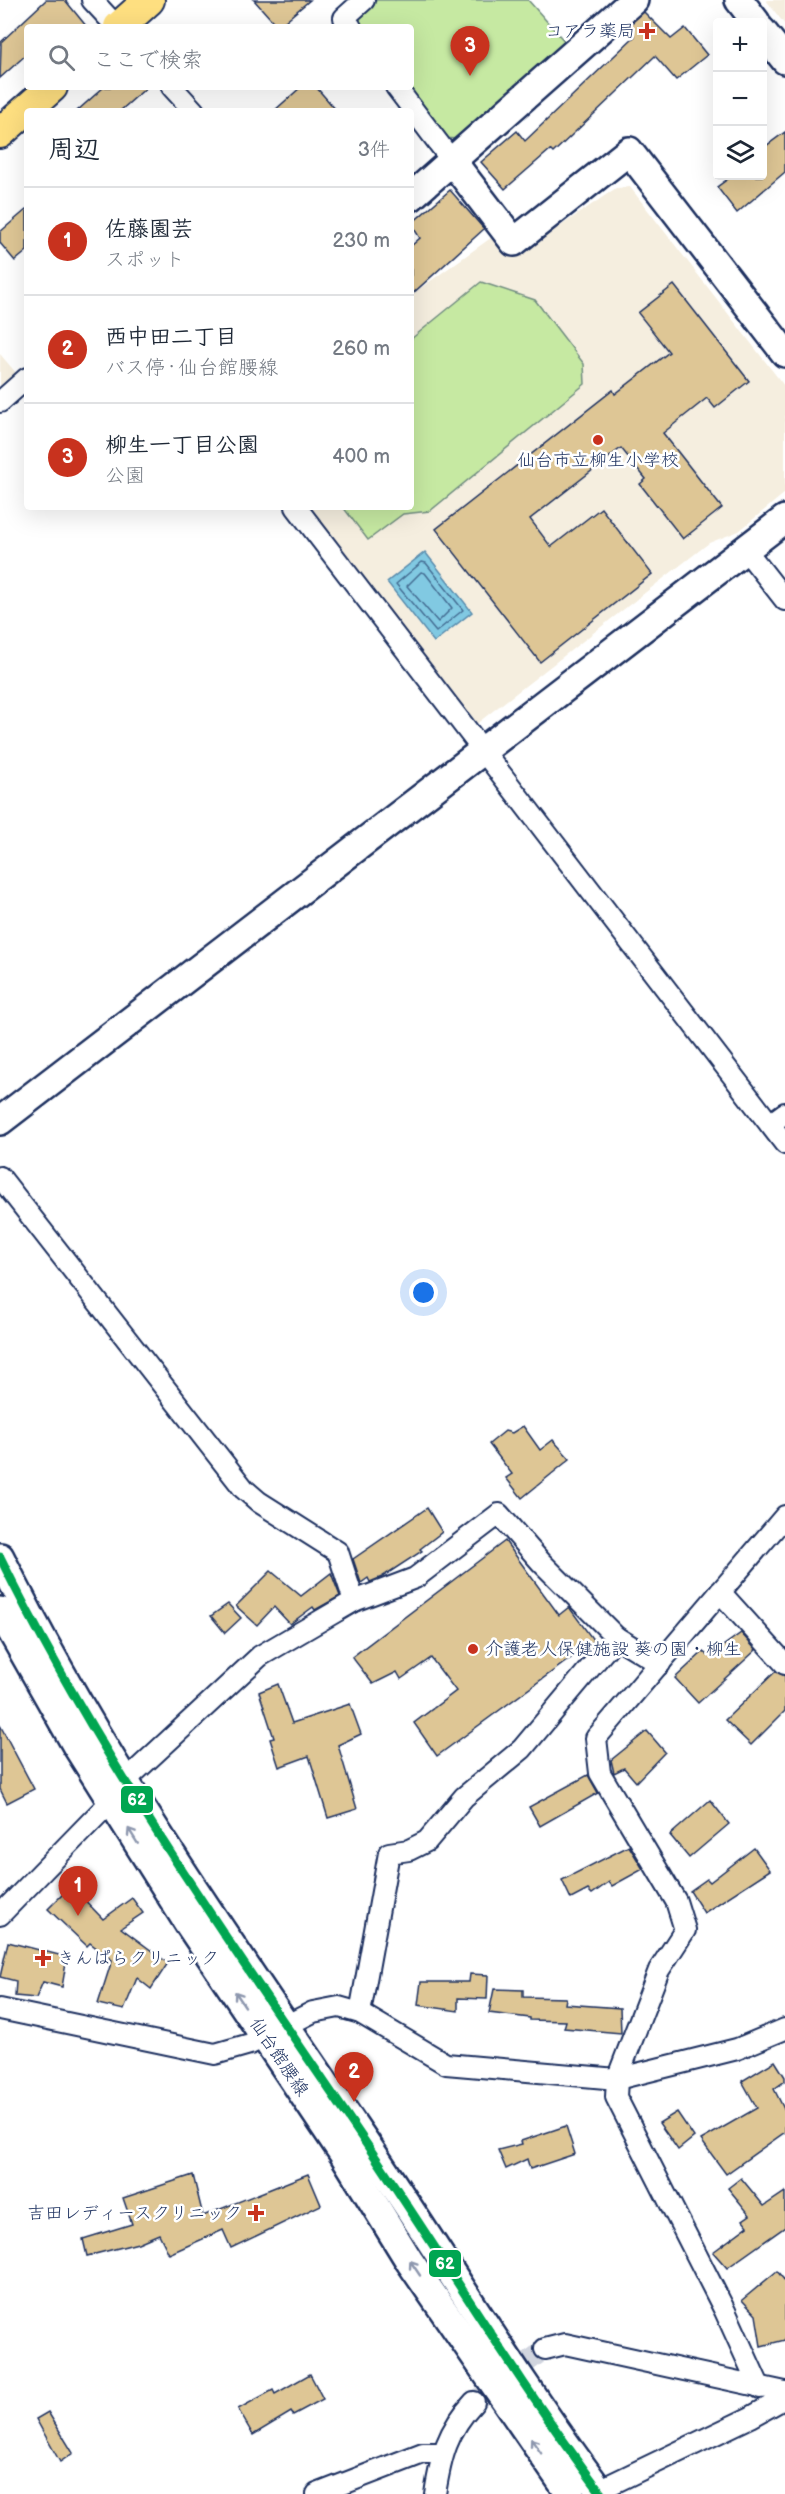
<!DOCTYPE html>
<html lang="ja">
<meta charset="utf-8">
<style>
:root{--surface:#fff;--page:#f2f2f3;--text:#1f2937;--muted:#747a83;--line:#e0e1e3;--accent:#c8321e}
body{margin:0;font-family:"Balsamiq Sans","Klee One",sans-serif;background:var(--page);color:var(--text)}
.controls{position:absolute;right:18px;top:18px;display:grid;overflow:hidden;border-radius:6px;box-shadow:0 6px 24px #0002}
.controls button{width:54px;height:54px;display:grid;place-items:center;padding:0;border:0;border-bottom:2px solid var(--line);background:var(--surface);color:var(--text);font:30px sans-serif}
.you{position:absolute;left:424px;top:1293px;width:21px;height:21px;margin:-15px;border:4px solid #fff;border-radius:50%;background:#1a73e8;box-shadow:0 0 0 9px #1a73e833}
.badge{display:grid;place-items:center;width:39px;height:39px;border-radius:50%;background:var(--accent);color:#fff;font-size:20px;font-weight:700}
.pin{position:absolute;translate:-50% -50px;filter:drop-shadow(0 2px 3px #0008)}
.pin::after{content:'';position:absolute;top:32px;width:21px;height:18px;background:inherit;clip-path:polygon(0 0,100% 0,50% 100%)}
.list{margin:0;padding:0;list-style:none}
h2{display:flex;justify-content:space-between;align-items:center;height:78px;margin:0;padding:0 24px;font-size:26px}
h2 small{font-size:20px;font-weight:400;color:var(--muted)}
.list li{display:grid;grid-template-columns:39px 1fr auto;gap:18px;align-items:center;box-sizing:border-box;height:108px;padding:0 24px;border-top:2px solid var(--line)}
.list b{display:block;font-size:22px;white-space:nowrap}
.list p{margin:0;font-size:20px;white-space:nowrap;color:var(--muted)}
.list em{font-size:20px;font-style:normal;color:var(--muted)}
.icon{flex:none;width:33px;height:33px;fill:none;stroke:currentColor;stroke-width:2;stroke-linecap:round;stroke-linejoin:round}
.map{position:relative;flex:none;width:785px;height:2494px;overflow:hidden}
.search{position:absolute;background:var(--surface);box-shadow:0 6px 24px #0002;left:24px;top:24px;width:390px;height:66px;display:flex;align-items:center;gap:15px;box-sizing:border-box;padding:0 21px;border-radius:6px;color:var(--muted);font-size:22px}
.panel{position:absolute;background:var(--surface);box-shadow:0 6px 24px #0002;left:24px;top:108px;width:390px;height:402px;border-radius:6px}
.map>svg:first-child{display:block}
.built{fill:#f5eedf}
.green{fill:#c6e9a2;stroke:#708c80;stroke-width:1.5}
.water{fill:#81c9e2;stroke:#588bad;stroke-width:1.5}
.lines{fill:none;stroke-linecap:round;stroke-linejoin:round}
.shore{stroke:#446d93;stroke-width:1.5}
.building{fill:#dec695;stroke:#1b2f5e;stroke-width:1.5}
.street-tunnel{stroke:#d1d5df;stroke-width:20;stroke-dasharray:20 10;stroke-linecap:butt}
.street-casing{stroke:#1b2f5e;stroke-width:24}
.secondary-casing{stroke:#1b2f5e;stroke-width:32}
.primary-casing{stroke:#1b2f5e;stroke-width:34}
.street{stroke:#fff;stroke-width:20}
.secondary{stroke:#fff;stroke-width:27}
.primary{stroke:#fedf80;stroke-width:30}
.bus-1-casing{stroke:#fff;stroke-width:14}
.bus-1{stroke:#00a651;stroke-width:9}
.oneway{stroke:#8d97ae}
.poi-dot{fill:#c8321e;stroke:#fff;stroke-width:2}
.labels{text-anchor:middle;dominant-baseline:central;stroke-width:5;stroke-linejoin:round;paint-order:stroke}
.poi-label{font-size:18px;fill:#1b2f5e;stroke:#fff;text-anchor:end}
.street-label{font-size:18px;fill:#1b2f5e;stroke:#fff}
.line-badge{stroke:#fff;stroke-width:2}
.badge-label{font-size:16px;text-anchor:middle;font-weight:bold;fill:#fff}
</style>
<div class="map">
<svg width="785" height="2494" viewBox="0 0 785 2494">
<rect width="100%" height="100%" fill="#fff"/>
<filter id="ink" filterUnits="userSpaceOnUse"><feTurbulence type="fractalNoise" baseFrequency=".0167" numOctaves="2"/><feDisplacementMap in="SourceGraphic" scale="12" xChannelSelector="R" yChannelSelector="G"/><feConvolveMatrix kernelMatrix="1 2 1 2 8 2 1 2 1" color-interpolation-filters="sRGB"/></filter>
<g filter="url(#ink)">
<g class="built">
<polygon points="766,0 785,0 785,25"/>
<polygon points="630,187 785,387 785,493 739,531 709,543 475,725 309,507 411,507 411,316 413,315 411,295 495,235 515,257 616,188"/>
<polygon points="0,354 17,374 0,390"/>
</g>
<g class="green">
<polygon points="377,0 528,0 566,43 459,139 442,138 404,87 411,87 411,27 360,27 360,15"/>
<polygon points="481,282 535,300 584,364 585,384 430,511 403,514 368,540 343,507 411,507 411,339"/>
</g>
<polygon class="water" points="425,552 472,612 434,642 387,582"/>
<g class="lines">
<g class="shore">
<polygon points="422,562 426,563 463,610 436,632 396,584"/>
<polygon points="421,572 425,573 452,608 438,622 407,586"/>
</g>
</g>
<g class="building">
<polygon points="46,0 65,0 87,27 27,27 27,54 0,78 1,42"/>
<polygon points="254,0 310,0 278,27"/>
<polygon points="644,12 671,39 685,28 707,55 676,80 655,56 553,153 550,150 505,189 481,162 517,131 525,141 635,36 627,27"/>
<polygon points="104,87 147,87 120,111 77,111"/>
<polygon points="301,87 316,87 337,111 274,111"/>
<polygon points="785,132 785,172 737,213 717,187 732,176 762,176 762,149"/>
<polygon points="450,190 484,229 411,295 411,246 420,238 411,224"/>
<polygon points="27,209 27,251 15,261 0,243 0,232"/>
<polygon points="674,285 749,381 715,408 707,398 663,433 722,508 683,539 640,484 646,479 621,448 530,519 551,547 601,508 652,574 540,662 436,529 613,390 615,394 669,352 638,313"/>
<polygon points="523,1426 540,1450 553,1440 570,1459 522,1498 506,1478 512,1474 489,1444 505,1431 512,1433"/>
<polygon points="427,1508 442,1532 420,1549 422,1551 382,1577 370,1582 368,1578 361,1583 353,1559"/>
<polygon points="505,1541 559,1615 569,1607 594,1641 437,1756 414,1723 456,1691 431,1658 401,1679 397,1672 373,1684 352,1657"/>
<polygon points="271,1571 301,1596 331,1573 340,1596 315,1610 313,1607 290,1624 274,1607 257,1625 236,1606"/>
<polygon points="228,1604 241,1618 225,1633 211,1616"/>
<polygon points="741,1633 756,1650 698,1703 675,1678 703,1652 709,1656"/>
<polygon points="776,1671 785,1676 785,1711 751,1745 725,1720"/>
<polygon points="278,1684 292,1723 350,1704 361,1734 338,1745 357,1809 328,1818 309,1756 279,1767 270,1739 274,1738 259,1692"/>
<polygon points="0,1725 34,1789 7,1803 0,1789"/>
<polygon points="647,1731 665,1752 636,1782 624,1768 614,1773 611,1760"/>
<polygon points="588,1775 598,1793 540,1826 529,1807"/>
<polygon points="710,1800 729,1824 689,1858 670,1835"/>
<polygon points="629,1846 643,1869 612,1886 609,1882 592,1894 588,1890 571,1899 562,1880"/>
<polygon points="754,1848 770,1870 704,1913 690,1891 707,1879 710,1882"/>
<polygon points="71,1886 103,1919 132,1898 143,1913 121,1928 168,1963 151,1989 137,1978 124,2010 98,2004 112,1960 90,1943 87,1946 48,1909"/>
<polygon points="8,1942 67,1957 62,1987 43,1982 36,1998 15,1996 16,1981 0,1977"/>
<polygon points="470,1974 488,1975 487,1999 458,1998 458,2011 418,2005 421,1982 469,1982"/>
<polygon points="494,1989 523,1990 523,1997 566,1998 565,2004 620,2008 621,2033 564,2028 566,2021 530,2020 530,2018 489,2013"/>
<polygon points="775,2061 785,2077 785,2081 774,2089 785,2111 785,2132 726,2174 701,2140 757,2108 742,2081"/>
<polygon points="677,2112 694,2137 678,2150 659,2123"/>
<polygon points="566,2126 575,2154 530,2169 527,2159 506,2169 498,2150 522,2144 521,2141"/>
<polygon points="308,2174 321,2205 231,2248 223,2230 169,2254 159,2234 138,2243 87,2256 83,2239 132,2224 123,2198 193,2175 203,2216"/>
<polygon points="741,2178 764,2206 785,2192 785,2227 727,2268 713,2252 748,2226 743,2220 750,2215 728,2188"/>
<polygon points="777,2271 785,2281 785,2340 761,2346 756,2315 742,2300"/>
<polygon points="310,2374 323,2399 293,2415 291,2412 253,2435 238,2409 273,2390 275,2394"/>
<polygon points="48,2412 73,2453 60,2462 36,2419"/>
</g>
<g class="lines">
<polyline class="street-tunnel" points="474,2402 545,2349"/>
<g class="street-casing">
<g id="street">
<polyline points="92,0 117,27"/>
<polyline points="351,27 344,18 364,0"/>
<polyline points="172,87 194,111"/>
<polyline points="396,87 452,161"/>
<polyline points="0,402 27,378"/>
<polyline points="296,507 785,1144"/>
<polyline points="745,549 785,600"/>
<polyline points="770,1124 785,1113"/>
<polyline points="0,1177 244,1489 259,1502 338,1552 354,1601 415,1578 499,1514 541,1562 616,1637 660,1664"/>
<polyline points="720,1592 785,1664"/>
<polyline points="125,1781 260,1656 354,1601"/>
<polyline points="0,1915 111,1801"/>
<polyline points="0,2009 215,2054 250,2044 313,2012 339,2007 360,2013 446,2064 617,2079 737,2049 785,2029"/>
<polyline points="360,2013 389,1853 409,1850 427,1841 464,1797 522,1749 616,1637"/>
<polyline points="545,2349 565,2344 785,2392"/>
<polyline points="760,2388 725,2311 616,2097 617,2079 659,1970 685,1930 676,1901 600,1773 596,1738 785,1516"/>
<polyline points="599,2490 751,2417 785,2398"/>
<polyline points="317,2494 423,2453 441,2453"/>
<path d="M435,2494c6,-38 12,-63 39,-92"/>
</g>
</g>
<g class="secondary-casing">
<g id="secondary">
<polyline points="739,0 756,22"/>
<polyline points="762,31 785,60"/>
<polyline points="452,161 514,242 629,151 785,353"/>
<polyline points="411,197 634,0"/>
<polyline points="0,1121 785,519"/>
<path d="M0,1557c100,204 234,392 361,579 81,119 155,243 241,358"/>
<polyline points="0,1611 76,1745 188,1923 344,2155 410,2262 570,2494"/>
</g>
</g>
<g class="primary-casing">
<g id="primary">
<polyline points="119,27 149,0"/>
<polyline points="0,133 52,87"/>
</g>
</g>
<use href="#street" class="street"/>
<use href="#secondary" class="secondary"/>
<use href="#primary" class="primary"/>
<g class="bus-1-casing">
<path id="bus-1" d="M0,1557c100,204 234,392 361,579 81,119 155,243 241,358"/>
</g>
<use href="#bus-1" class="bus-1"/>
</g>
<defs><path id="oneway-shaft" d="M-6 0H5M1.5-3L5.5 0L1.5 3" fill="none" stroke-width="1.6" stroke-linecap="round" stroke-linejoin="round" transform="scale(1.5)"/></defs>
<g class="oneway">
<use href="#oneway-shaft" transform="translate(133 1836) rotate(-122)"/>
<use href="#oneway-shaft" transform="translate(240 1999) rotate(-124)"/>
<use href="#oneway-shaft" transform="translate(415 2268) rotate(-124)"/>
<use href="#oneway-shaft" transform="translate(536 2446) rotate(-125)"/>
</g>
</g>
<g class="poi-dot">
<path d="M644 22h6v6h6v6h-6v6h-6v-6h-6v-6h6z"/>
<circle cx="598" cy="440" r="6"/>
<circle cx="473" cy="1649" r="6"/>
<path d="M40 1949h6v6h6v6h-6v6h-6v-6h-6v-6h6z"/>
<path d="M253 2204h6v6h6v6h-6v6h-6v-6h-6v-6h6z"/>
</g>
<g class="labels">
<g class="poi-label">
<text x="635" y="31">コアラ薬局</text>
<text x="598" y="460" text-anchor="middle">仙台市立柳生小学校</text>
<text x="485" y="1649" text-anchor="start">介護老人保健施設 葵の園・柳生</text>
<text x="57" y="1958" text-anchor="start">きんぱらクリニック</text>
<text x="242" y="2213">吉田レディースクリニック</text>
</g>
<g class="street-label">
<text transform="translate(279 2057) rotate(56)">仙台館腰線</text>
</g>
</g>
<g class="line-badge">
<rect x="120" y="1785" width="34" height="29" rx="6" fill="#00a651"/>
<rect x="428" y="2249" width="34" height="29" rx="6" fill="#00a651"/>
</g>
<g class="badge-label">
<text x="137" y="1805">62</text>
<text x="445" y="2269">62</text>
</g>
</svg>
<div class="controls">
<button>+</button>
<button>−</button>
<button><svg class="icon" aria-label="layers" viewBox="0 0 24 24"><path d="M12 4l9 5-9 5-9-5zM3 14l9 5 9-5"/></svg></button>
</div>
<div class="you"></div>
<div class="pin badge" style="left:78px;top:1916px">1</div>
<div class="pin badge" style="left:354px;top:2102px">2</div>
<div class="pin badge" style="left:470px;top:76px">3</div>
<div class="search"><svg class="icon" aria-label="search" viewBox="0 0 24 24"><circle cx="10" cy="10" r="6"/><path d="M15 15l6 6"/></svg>ここで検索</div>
<section class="panel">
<h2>周辺<small>3件</small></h2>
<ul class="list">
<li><span class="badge">1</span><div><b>佐藤園芸</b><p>スポット</p></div><em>230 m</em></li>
<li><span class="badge">2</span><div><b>西中田二丁目</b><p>バス停 · 仙台館腰線</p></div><em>260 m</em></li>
<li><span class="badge">3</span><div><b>柳生一丁目公園</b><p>公園</p></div><em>400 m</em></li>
</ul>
</section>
</div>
